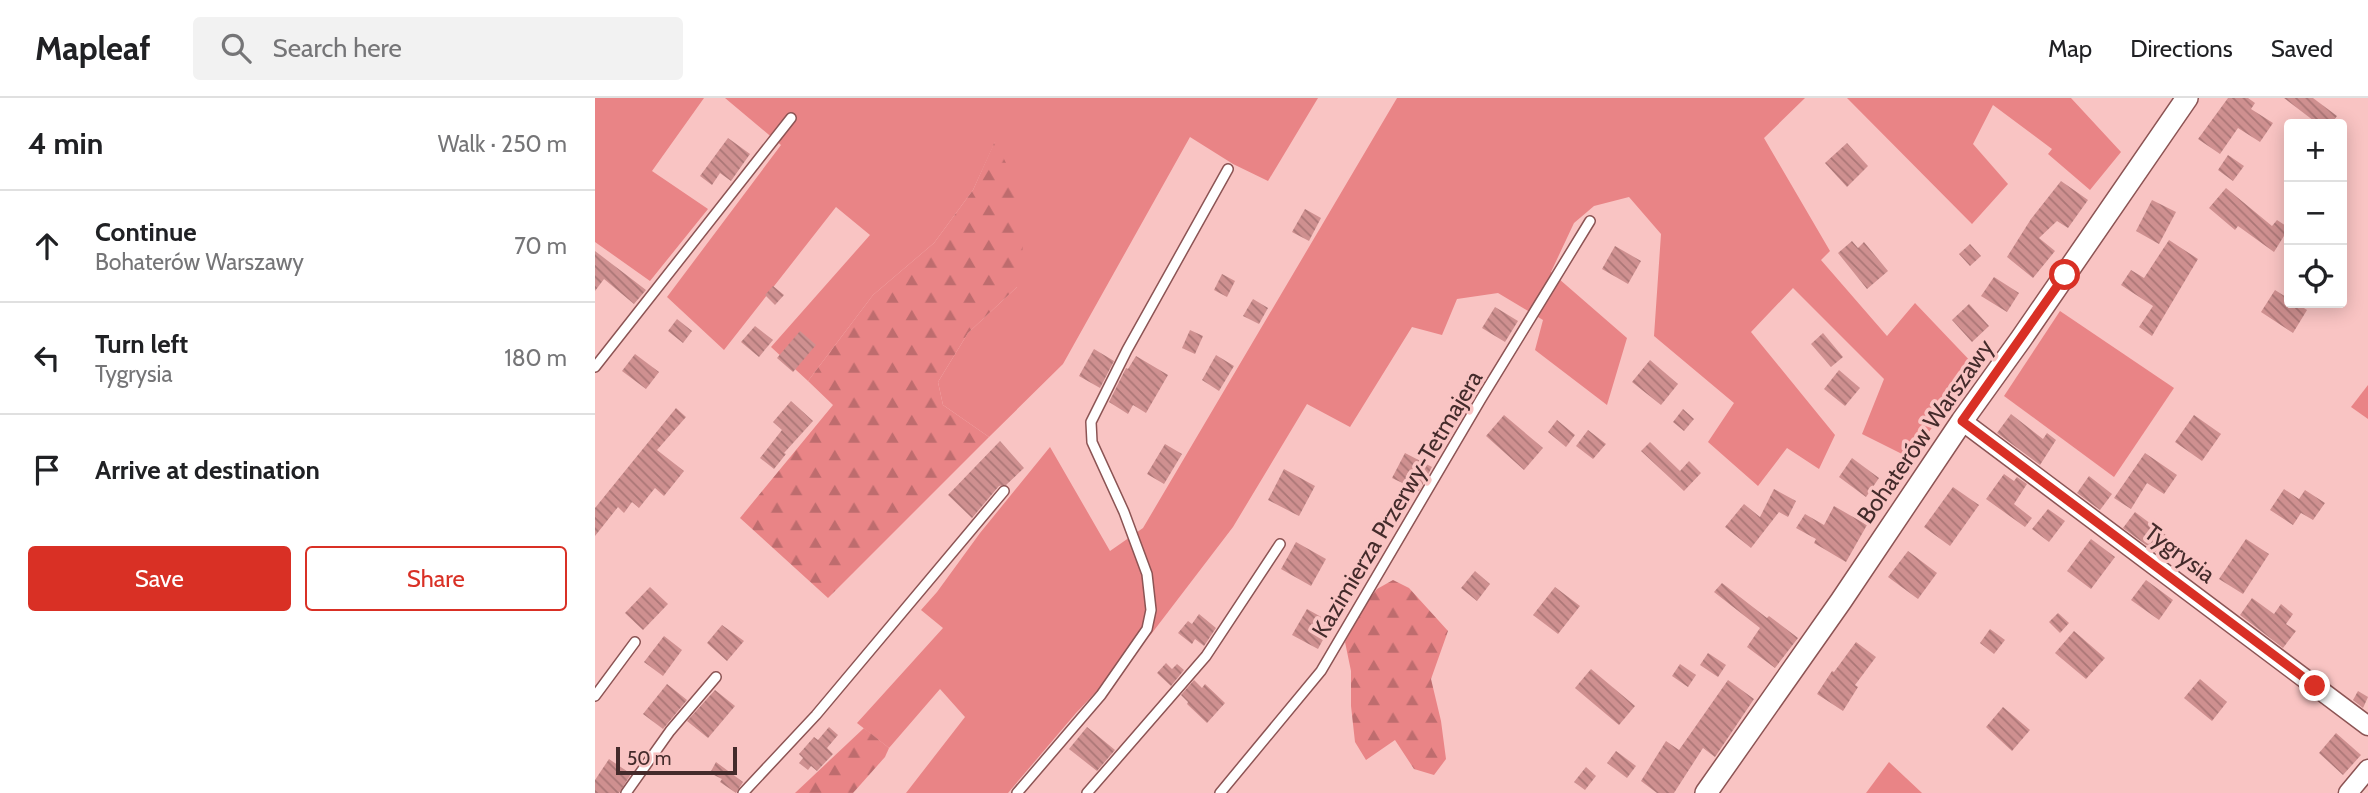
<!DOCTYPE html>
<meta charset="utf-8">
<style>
:root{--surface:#fff;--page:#f2f2f2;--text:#202124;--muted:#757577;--line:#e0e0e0;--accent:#d93025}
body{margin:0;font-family:Cabin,sans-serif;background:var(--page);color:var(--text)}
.controls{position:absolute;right:21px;top:21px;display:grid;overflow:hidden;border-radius:7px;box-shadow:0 4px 18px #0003}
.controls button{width:63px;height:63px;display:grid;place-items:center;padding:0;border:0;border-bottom:2px solid var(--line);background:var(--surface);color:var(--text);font:35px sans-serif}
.scale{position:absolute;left:21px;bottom:18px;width:121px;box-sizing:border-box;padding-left:7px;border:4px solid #442b2b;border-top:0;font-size:19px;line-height:24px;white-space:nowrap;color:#442b2b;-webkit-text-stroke:5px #f9c4c3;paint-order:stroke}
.stop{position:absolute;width:21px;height:21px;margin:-16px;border:5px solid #d93025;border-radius:50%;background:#fff}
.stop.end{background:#d93025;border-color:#fff;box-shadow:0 2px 7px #0008}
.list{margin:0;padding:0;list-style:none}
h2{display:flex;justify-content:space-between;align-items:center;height:91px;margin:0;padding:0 28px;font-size:30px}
h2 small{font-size:23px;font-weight:400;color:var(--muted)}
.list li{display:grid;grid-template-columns:46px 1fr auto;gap:21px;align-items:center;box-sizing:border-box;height:112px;padding:0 28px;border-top:2px solid var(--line)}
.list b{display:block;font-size:26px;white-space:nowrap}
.list p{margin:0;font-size:23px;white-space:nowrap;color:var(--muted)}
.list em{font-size:23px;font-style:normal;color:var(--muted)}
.actions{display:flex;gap:14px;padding:21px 28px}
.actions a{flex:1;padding:16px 0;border:2px solid var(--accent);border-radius:7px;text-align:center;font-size:24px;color:var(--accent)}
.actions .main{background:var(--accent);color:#fff}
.icon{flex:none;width:38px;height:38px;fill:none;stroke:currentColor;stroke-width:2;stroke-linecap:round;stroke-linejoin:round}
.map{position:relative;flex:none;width:1773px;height:695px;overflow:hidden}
header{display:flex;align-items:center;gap:42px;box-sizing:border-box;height:98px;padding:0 35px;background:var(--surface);border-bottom:2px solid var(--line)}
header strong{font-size:33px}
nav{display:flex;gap:38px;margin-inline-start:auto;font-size:24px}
.search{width:490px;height:63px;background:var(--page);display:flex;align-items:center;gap:18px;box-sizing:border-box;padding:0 24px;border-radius:7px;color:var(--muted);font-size:26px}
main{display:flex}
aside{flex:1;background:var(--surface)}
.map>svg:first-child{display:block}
.grass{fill:#e98486}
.forest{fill:url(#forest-firs)}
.building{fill:url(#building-back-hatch)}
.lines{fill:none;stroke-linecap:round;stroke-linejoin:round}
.service-casing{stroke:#8c5454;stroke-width:12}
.minor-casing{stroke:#8c5454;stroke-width:21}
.tertiary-casing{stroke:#8c5454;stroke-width:24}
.service{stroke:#fff;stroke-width:9}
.minor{stroke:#fff;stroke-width:18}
.tertiary{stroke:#fff;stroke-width:21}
.route{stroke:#d93025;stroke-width:9}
.labels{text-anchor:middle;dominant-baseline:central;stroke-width:7;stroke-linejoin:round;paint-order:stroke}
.street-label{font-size:24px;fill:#442b2b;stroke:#f9c4c3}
</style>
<header>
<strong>Mapleaf</strong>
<div class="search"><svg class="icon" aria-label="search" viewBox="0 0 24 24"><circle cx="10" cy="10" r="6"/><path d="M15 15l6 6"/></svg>Search here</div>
<nav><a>Map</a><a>Directions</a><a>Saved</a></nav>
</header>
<main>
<aside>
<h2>4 min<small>Walk · 250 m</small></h2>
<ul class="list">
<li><svg class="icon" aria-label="ahead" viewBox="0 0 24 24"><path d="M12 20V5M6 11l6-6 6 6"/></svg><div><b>Continue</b><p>Bohaterów Warszawy</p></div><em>70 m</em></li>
<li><svg class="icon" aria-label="left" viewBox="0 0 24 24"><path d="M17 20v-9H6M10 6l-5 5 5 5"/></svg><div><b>Turn left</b><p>Tygrysia</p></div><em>180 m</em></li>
<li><svg class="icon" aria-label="arrive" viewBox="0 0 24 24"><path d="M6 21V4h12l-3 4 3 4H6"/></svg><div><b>Arrive at destination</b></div></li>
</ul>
<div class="actions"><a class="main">Save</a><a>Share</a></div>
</aside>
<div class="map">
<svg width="1773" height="695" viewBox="0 0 1773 695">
<defs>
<pattern id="forest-firs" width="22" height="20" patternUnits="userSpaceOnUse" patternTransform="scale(1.75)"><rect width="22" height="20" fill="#e98486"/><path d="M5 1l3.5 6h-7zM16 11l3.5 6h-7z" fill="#be6c6e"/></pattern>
<pattern id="building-back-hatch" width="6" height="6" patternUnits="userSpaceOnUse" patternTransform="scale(1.75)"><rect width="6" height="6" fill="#cf9090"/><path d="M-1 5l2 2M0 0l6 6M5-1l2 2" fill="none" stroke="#aa7676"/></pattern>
</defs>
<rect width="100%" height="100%" fill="#f9c4c3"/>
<g class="grass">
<polygon points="0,0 109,0 57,73 113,111 55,183 0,144"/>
<polygon points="130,0 723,0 673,83 638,66 595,39 468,266 394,339 348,307 343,284 373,235 422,189 400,44 378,92 339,145 278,197 213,283 176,249 275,137 241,109 129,252 72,199 186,47"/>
<polygon points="802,0 1210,0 1169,40 1235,153 1226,162 1292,238 1320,205 1381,269 1315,360 1267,336 1289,281 1198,190 1156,234 1240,337 1224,371 1192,350 1163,388 1113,344 1139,305 1059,238 1066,136 1034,99 999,108 979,125 956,174 1032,240 1012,307 940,252 948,222 903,195 862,201 847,237 817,229 755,329 712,306 638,429 557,535 481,615 413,695 311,695 370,619 345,591 294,650 262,625 348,530 326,512 342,494 385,435 455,349 515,453 548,430"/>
<polygon points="1252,0 1476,0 1526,54 1495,92 1453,56 1457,51 1398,7 1378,46 1413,86 1377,126"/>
<polygon points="1465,213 1579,290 1519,379 1409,298"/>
<polygon points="1773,287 1773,321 1756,309"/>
<polygon points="1294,664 1327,695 1271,695"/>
</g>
<g class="forest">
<polygon points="400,43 423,89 428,148 422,189 373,235 343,284 348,307 394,339 233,500 145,420 238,307 213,283 278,197 339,145 378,92"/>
<polygon points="798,482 814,490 853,533 836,581 846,623 851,661 839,677 819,671 800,642 771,662 760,644 756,608 756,573 750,544 772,504 782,491"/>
<polygon points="269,630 294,650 290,659 258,695 200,695"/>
</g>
<g class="building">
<polygon points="1633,0 1653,0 1660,5 1656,11 1678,25 1665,44 1643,30 1625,56 1603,41"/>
<polygon points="1689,0 1718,0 1742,18 1736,26 1723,26"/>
<polygon points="133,40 155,56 136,83 125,75 117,87 105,78"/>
<polygon points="1252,45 1273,68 1252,89 1230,65"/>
<polygon points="1633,57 1649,68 1638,83 1623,72"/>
<polygon points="1466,83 1493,102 1473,130 1462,123 1444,140 1460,153 1438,180 1412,159 1436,121"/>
<polygon points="1631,90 1677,128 1682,122 1694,130 1679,154 1643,128 1640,132 1614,110"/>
<polygon points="1557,102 1581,114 1564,146 1541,133"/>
<polygon points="710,111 726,120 714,143 697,134"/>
<polygon points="1574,142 1603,161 1557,238 1544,229 1558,208 1526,187 1536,172 1549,180"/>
<polygon points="1257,143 1263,150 1269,144 1293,173 1272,191 1243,155"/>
<polygon points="1375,146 1386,158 1375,168 1364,156"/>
<polygon points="1020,148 1046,163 1033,186 1007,171"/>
<polygon points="0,153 51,192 39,206 9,181 0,193"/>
<polygon points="627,176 640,183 632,199 619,192"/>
<polygon points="1399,179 1424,195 1412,214 1386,198"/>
<polygon points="178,188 189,197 180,207 170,197"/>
<polygon points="1680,192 1694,201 1694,205 1701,205 1712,212 1698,235 1666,214"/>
<polygon points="658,201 673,210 664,226 648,218"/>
<polygon points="1374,206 1394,228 1377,244 1357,222"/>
<polygon points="900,209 923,223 910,244 887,230"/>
<polygon points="82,221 97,233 88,245 73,233"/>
<polygon points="160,228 178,242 164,259 146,244"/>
<polygon points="595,232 608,238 600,256 587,250"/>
<polygon points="205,233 221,247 198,274 182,260"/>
<polygon points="1228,235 1248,259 1236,269 1216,246"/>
<polygon points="499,251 519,263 505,290 484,278"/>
<polygon points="40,256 64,274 51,291 27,273"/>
<polygon points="621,257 639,268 624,293 607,282"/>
<polygon points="541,258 573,277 551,315 538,307 533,316 514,304 531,270 533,271"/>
<polygon points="1055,262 1083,286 1066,307 1037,284"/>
<polygon points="1244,272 1265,290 1250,308 1229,291"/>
<polygon points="196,303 218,323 189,355 191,356 179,371 165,360 187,332 178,324"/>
<polygon points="81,310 91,319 62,352 89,373 69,398 60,390 44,410 37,404 29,415 23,409 0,438 0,410"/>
<polygon points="1088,311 1099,321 1089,333 1078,324"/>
<polygon points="1416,316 1448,341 1452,335 1461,342 1445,367 1402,335"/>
<polygon points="909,317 948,350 929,372 891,338"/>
<polygon points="1599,317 1626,336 1607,363 1580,344"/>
<polygon points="962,322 980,337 971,349 953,334"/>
<polygon points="993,332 1011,346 998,361 981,348"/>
<polygon points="405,343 429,370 411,387 404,388 377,420 353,397"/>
<polygon points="1055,344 1085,373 1094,363 1106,375 1089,393 1046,353"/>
<polygon points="570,346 587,356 569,386 552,376"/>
<polygon points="810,355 837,369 824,393 797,380"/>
<polygon points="1550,355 1582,377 1569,396 1552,385 1536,411 1519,400"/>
<polygon points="1257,360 1284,380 1271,399 1244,379"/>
<polygon points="689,371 720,388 704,418 673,402"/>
<polygon points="1409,376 1419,383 1422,379 1432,386 1419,406 1437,420 1430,429 1391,401"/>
<polygon points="1494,378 1517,396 1505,412 1482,395"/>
<polygon points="1358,389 1384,407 1355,448 1329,429"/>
<polygon points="1179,391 1201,403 1193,419 1184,414 1156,450 1130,429 1149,406 1165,419"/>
<polygon points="1689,391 1704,401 1710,392 1730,405 1718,422 1706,415 1698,427 1675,412"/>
<polygon points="1239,408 1272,427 1251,464 1219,445 1221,441 1201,430 1210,416 1229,427"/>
<polygon points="1453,411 1470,423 1454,444 1437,431"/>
<polygon points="1540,414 1576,441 1565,457 1528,430"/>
<polygon points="1496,441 1520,459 1496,491 1472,473"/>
<polygon points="1651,441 1674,456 1648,496 1624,481"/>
<polygon points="701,444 731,461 716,488 686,471"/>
<polygon points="1313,453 1342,475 1323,501 1293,479"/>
<polygon points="880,473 895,486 882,503 866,490"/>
<polygon points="1551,482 1578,502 1564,522 1536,502"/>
<polygon points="1127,485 1172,520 1174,518 1203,540 1180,570 1152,549 1165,530 1119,494"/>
<polygon points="55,489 73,506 48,532 30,515"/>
<polygon points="960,489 985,508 963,536 938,517"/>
<polygon points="1657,500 1679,516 1686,506 1698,516 1691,526 1701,533 1688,550 1645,517"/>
<polygon points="712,511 737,525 723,551 697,537"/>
<polygon points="1463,515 1474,525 1465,535 1454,524"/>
<polygon points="604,516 621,530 609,548 600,541 597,546 583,535 593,523 597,526"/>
<polygon points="127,527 149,543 132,563 112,545"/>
<polygon points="1395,531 1410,542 1399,556 1385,545"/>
<polygon points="1479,533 1510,560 1491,581 1460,555"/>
<polygon points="69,538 87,552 68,578 49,564"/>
<polygon points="1261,544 1281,559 1260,587 1263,589 1248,613 1222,596 1237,573 1239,574"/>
<polygon points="1113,555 1131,567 1123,579 1105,567"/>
<polygon points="571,565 577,571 582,566 589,572 576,588 562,575"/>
<polygon points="1085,566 1101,577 1093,589 1077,578"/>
<polygon points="996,571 1040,608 1024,627 980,590"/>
<polygon points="1605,581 1632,604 1617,623 1589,600"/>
<polygon points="599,582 607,590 610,586 630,605 612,625 592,606 593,604 586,597"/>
<polygon points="1133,582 1159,601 1120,659 1108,650 1079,695 1062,695 1046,683 1071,643 1084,652"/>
<polygon points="72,586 92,602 68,631 48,616"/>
<polygon points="120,592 140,608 113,640 92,623"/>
<polygon points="1763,593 1773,599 1768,610 1758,602"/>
<polygon points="1408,609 1435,632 1417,653 1391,629"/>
<polygon points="234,629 243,637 232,650 238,656 222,673 216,668 213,672 204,665 208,660 204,656 219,639 223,642"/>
<polygon points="492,629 520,652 502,673 474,651"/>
<polygon points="1741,635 1766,657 1748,677 1724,655"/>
<polygon points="1021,653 1041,668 1032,680 1012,665"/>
<polygon points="14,661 36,676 24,695 0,695 0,682"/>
<polygon points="121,664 148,684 141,695 125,684 127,681 115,675"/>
<polygon points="991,669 1001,678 990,692 979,684"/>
</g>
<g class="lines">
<g class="service-casing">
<g id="service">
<polyline points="0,269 196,20"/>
<polyline points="0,598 40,544"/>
<polyline points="31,695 75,633 121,579"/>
<polyline points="148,695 221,617 409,393"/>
<polyline points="422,695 506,597 552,531 556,512 552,476 529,414 497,344 496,324 532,252 633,71"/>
<polyline points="492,695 611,558 685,446"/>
<polyline points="625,695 726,573 886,301 995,123"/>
</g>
</g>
<g class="minor-casing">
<g id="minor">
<polyline points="1367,323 1773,628"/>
<polyline points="1753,695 1773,671"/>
</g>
</g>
<g class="tertiary-casing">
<polyline id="tertiary" points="1111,695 1246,503 1367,323 1426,241 1592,0"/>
</g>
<use href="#service" class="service"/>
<use href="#minor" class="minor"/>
<use href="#tertiary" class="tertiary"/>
</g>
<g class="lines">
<polyline class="route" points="1470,177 1367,323 1720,588"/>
</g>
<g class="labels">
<g class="street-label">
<text transform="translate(1330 333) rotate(-55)">Bohaterów Warszawy</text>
<text transform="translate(802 406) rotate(-59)">Kazimierza Przerwy-Tetmajera</text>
<text transform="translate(1585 455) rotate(37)">Tygrysia</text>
</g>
</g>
</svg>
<div class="controls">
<button>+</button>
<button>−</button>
<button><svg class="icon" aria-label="locate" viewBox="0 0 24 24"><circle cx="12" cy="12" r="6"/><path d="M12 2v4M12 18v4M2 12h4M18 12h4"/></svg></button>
</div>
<div class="scale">50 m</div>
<div class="stop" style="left:1470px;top:177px"></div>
<div class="stop end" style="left:1720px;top:588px"></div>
</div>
</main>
